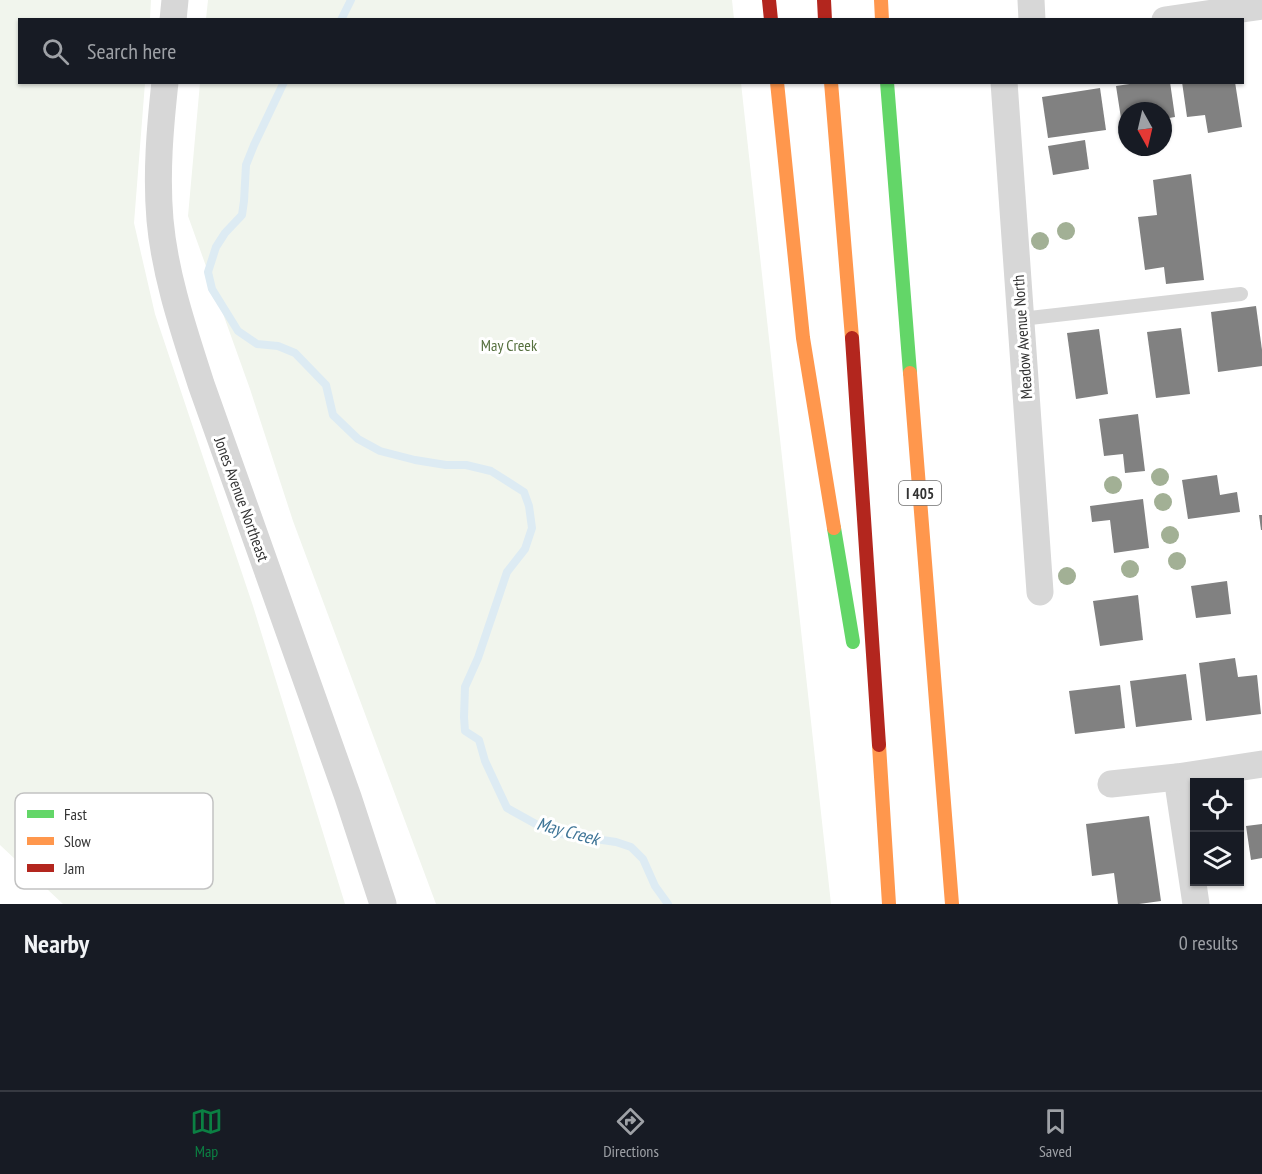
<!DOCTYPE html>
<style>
:root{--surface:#171b24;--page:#20242c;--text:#f1f3f6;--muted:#9ea1a6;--line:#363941;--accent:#0b8043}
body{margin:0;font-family:"PT Sans Narrow",sans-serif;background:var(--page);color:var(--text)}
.controls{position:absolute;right:18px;bottom:18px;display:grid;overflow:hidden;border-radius:0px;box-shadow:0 2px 4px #0004}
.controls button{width:54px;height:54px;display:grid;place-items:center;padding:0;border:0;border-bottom:2px solid var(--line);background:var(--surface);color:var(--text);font:30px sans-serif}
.compass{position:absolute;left:1118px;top:102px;width:54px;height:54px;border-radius:50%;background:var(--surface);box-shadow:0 2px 4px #0004;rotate:172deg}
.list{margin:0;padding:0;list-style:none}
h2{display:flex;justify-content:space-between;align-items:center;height:78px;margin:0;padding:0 24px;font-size:26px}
h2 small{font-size:20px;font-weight:400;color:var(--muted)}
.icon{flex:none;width:33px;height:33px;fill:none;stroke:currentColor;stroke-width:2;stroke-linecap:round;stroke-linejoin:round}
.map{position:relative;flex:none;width:1262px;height:904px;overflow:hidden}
.search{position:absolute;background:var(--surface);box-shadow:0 2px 4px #0004;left:18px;right:18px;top:18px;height:66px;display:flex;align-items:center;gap:15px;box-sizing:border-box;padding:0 21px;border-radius:0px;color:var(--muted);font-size:22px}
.sheet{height:186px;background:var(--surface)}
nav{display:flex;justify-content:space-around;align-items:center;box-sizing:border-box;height:84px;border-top:2px solid var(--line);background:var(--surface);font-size:16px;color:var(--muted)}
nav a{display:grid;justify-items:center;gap:3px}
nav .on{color:var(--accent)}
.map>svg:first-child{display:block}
.green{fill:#f1f5ed}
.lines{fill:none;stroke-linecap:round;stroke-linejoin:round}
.stream{stroke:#ddebf3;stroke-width:8}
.building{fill:#818181}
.lane{stroke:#d7d7d7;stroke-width:14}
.street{stroke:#d7d7d7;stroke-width:27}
.fast{stroke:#63d668;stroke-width:14}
.slow{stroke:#ff974d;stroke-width:14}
.jam{stroke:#b3261e;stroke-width:14}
.tree{fill:#a2b095}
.labels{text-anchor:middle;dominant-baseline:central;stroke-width:6;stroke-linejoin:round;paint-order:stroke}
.shield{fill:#fff;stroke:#707070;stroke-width:1.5}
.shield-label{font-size:15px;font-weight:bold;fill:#333}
.street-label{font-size:16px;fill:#333;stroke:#fff}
.park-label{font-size:16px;fill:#56703f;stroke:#fff}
.water-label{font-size:18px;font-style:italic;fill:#3f7597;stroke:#fff}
.key{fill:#fff;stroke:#c2c2c2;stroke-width:1.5}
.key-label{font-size:16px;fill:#333}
</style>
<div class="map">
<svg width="1262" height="904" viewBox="0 0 1262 904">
<rect width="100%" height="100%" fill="#fff"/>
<g class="green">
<polygon points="0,0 151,0 150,19 20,20 20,82 145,83 134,223 155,314 253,606 345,904 63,904 0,845"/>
<polygon points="208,0 732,0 734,19 206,19"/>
<polygon points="200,83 741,83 831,904 436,904 293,521 250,389 188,216"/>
</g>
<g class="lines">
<g class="stream">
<polyline points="341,20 351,0"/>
<polyline points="284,82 254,145 246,165 244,201 242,215 225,233 216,247 208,272 212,289 238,331 257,344 278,346 295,353 326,385 333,415 358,439 380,451 415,460 446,465 466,465 491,471 524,492 529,506 532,528 525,549 507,572 478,658 465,687 464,717 465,731 479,740 485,761 507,808 543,828 561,834 616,842 631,847 643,859 655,886 668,904"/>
</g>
</g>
<g class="building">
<polygon points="1143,82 1170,82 1175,117 1163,119 1163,111 1127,111 1127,144 1125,144 1116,86"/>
<polygon points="1182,82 1235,82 1242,127 1208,133 1205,115 1187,117"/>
<polygon points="1100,88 1106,130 1048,138 1042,97"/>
<polygon points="1085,140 1089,169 1053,175 1048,146"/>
<polygon points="1191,174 1204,280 1166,284 1164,267 1145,270 1138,217 1157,215 1153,180"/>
<polygon points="1256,306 1262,350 1262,366 1218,372 1211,312"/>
<polygon points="1181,328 1190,394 1156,398 1147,332"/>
<polygon points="1099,329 1108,394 1076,399 1067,333"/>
<polygon points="1138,414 1145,471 1125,473 1123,454 1104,456 1099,419"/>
<polygon points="1217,475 1220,495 1237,492 1240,512 1188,519 1182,480"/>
<polygon points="1143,499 1149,548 1114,553 1110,520 1092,522 1090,506"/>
<polygon points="1259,515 1262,515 1262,530 1261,530"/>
<polygon points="1227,581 1231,614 1196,618 1191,586"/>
<polygon points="1138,595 1143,640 1100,646 1093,601"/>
<polygon points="1235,658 1238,677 1257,675 1261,714 1206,721 1199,663"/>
<polygon points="1186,674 1192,720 1136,727 1130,681"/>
<polygon points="1120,685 1125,728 1075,734 1069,691"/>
<polygon points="1149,816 1161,901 1139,904 1118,904 1114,873 1092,876 1086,824"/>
<polygon points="1262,824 1262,858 1251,860 1246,826"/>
</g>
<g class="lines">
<polyline class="lane" points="1021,319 1241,294"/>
<g class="street">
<polyline points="1031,0 1032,20"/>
<polyline points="173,20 175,0"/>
<polyline points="1165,20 1262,6"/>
<path d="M165,82c-5,46 -9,92 -5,138 5,56 24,111 41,164l147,413 35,107"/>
<polyline points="1004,82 1040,592"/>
<polyline points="1177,777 1196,904"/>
<polyline points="1111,784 1177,777 1262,764"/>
</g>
<g class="fast">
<polyline points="887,82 910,373"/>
<polyline points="834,528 853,642"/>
</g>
<g class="slow">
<polyline points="881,0 882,20"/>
<polyline points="777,82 803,338 834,528"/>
<polyline points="831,82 852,338"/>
<polyline points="910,373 952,904"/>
<polyline points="879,745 889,904"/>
</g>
<g class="jam">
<polyline points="769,0 771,20"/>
<polyline points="824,0 825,20"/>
<polyline points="852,338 879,745"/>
</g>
</g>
<g class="tree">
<circle cx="1066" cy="231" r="9"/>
<circle cx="1040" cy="241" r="9"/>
<circle cx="1160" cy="477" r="9"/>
<circle cx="1113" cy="485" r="9"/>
<circle cx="1163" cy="502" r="9"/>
<circle cx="1170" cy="535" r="9"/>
<circle cx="1177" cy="561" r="9"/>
<circle cx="1130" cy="569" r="9"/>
<circle cx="1067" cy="576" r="9"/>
</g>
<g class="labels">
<rect class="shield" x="899" y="481" width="42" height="24" rx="4.5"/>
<g class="shield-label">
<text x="920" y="493">I 405</text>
</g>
<g class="street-label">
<text transform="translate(1022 337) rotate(-94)">Meadow Avenue North</text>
<text transform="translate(242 499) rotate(70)">Jones Avenue Northeast</text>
</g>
<g class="park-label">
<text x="509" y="345">May Creek</text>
</g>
<g class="water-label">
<text transform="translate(568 831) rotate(15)">May Creek</text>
</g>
</g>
<rect x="15" y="793" width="198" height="96" rx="9" class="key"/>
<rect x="27" y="810" width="27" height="8" fill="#63d668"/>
<rect x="27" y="837" width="27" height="8" fill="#ff974d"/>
<rect x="27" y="864" width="27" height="8" fill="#b3261e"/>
<g class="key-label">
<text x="64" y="820">Fast</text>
<text x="64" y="847">Slow</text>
<text x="64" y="874">Jam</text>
</g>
</svg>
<div class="controls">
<button><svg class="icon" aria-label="locate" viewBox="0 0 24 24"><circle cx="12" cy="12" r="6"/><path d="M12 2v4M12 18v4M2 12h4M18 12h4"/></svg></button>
<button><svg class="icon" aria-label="layers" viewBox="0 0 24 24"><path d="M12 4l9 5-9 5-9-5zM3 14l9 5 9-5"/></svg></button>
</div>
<svg class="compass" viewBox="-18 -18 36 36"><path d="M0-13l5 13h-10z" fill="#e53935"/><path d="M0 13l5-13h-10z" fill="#9ea1a6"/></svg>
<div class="search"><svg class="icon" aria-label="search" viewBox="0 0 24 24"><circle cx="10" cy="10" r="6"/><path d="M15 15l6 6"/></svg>Search here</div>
</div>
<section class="sheet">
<h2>Nearby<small>0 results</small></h2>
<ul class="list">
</ul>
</section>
<nav>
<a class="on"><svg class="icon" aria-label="map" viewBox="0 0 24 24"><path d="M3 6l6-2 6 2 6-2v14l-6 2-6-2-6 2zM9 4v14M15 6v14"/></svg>Map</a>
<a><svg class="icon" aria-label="directions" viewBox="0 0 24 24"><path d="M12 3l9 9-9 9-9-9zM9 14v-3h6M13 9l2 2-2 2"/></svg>Directions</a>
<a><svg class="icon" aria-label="saved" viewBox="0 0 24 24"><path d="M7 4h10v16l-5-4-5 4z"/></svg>Saved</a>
</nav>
